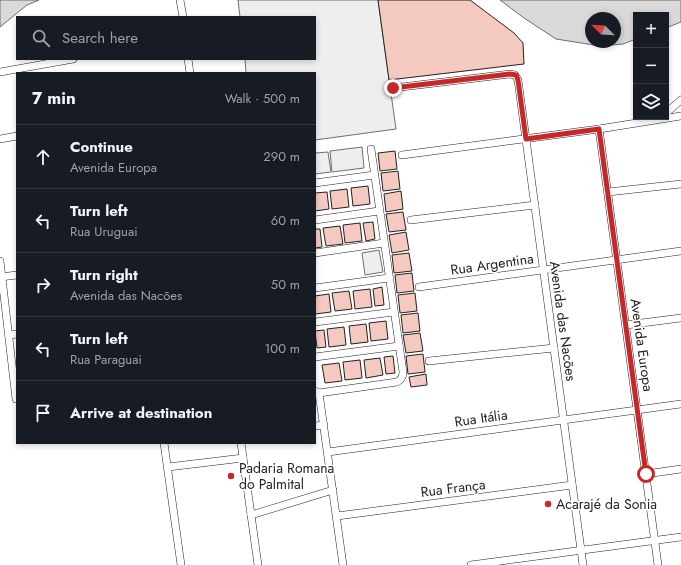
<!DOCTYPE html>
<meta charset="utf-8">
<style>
:root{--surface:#171b24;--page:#20242c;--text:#f1f3f6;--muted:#9ea1a6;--line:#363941}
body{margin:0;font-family:Jost,sans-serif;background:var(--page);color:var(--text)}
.controls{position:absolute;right:12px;top:12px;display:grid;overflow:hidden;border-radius:0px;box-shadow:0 2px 6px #0003}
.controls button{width:36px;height:36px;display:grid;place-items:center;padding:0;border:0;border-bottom:1px solid var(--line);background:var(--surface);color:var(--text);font:20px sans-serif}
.compass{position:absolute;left:585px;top:12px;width:36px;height:36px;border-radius:50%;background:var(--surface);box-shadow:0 2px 6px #0003;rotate:294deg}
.stop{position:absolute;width:12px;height:12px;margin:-9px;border:3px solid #c62828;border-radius:50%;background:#fff}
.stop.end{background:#c62828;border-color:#fff;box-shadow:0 1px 4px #0008}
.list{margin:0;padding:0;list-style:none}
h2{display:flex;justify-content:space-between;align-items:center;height:52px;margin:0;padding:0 16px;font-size:17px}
h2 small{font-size:13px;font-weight:400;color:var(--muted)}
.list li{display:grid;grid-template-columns:26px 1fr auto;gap:12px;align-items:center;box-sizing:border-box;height:64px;padding:0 16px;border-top:1px solid var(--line)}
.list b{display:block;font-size:15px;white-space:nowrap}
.list p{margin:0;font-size:13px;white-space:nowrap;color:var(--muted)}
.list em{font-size:13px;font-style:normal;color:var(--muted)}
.icon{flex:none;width:22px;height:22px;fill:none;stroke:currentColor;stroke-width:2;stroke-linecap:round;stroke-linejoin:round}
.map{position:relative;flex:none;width:681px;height:565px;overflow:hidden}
.search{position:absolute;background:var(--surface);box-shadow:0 2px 6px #0003;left:16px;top:16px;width:300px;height:44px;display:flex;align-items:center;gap:10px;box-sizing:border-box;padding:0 14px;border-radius:0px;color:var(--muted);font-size:15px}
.panel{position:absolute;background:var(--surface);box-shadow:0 2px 6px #0003;left:16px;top:72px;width:300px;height:372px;border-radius:0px}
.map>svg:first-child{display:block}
.green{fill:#eee;stroke:#6f6f6f}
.water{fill:#d9d9d9;stroke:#6f6f6f;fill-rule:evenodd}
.building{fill:#f3c9c0;stroke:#222}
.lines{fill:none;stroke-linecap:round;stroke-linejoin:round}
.minor-casing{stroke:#222;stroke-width:8}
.minor{stroke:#fff;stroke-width:7}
.route{stroke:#c62828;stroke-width:5}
.poi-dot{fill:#c62828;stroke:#fff;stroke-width:1.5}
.labels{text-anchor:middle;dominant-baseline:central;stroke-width:3;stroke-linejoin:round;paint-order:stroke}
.street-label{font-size:14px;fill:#222;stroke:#fff}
.poi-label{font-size:14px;fill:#222;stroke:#fff;text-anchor:start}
</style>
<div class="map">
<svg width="681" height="565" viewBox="0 0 681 565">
<rect width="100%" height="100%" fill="#fff"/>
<g class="green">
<polygon points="238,0 378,0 396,129 315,140 315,73 246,73 245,59 315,59 315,17 240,17"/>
<polygon points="362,147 364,168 332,172 330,151"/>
<polygon points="328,152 331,172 315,174 315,153"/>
<polygon points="379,250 383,272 365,275 362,253"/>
</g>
<g class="water">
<polygon points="0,0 39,0 27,5 0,27"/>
<path d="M500,0h181v22l-15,6v-13h-30v24l-13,5 -23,2 -44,-7 -32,-21zM591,18h24v24h-24z"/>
</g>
<g class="building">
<polygon points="378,0 470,0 514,33 523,43 524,64 389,80"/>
<polygon points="395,151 397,169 380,171 378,153"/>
<polygon points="398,171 400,189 383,191 381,173"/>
<polygon points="368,186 370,204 353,206 351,188"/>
<polygon points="347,189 349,207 332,209 330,191"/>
<polygon points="401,191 403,209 386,212 384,194"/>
<polygon points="327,192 329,209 315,211 315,193"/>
<polygon points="403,212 406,230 389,232 386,214"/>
<polygon points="373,222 375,239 366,241 363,223"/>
<polygon points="360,223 362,241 345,243 343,225"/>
<polygon points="340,226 343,244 326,246 323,228"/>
<polygon points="315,229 320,229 322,247 315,248"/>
<polygon points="406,232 409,250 392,253 389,235"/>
<polygon points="409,253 412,271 394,273 392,255"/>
<polygon points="412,273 414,291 397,293 395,275"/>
<polygon points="382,287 384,305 375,306 373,289"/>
<polygon points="370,289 372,307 355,309 353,291"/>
<polygon points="349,291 352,309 335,311 332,293"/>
<polygon points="415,293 417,311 400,313 398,295"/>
<polygon points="329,294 331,312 315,314 315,296"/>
<polygon points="418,313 420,331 403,333 401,315"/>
<polygon points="386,321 388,339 371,341 369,323"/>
<polygon points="366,324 368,342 351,344 349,326"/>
<polygon points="344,327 346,345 329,347 327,329"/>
<polygon points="324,330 326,347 317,348 315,331"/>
<polygon points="420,333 423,351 406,353 403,335"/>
<polygon points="423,354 425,372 408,374 406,356"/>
<polygon points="393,356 395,373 386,374 384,357"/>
<polygon points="380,358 383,375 366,378 364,360"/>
<polygon points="360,360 362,378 345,380 343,362"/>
<polygon points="339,363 342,381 325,383 322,365"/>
<polygon points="426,374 427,385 411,387 409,377"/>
</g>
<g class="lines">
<g class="minor-casing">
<g id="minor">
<polyline points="180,0 183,17"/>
<polyline points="188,59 190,73"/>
<polyline points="0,72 73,59"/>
<polyline points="393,88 510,74 515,75 518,80 583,565"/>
<polyline points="666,113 681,100"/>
<polyline points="599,129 658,565"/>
<polyline points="0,139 17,136"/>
<polyline points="402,155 599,129 681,116"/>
<polyline points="315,183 374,175"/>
<polyline points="608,192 681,184"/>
<polyline points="315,220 379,211"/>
<polyline points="411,220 535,205"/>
<polyline points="315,253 384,243"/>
<polyline points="0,261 16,399 17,399"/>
<polyline points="0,277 17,275"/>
<polyline points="419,287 681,251"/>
<polyline points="315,288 389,278"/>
<polyline points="315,322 394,312"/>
<polyline points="626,325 681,318"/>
<polyline points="9,335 17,334"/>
<polyline points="315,357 399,346"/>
<polyline points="429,361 554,348"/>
<path d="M315,391l4,2 78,-11c4,-2 6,-5 6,-10l-32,-223"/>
<polyline points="319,393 343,565"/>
<polyline points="315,426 324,425"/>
<polyline points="164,443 181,565"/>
<polyline points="241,443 258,565"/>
<polyline points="328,452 681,404"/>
<polyline points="168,467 243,458"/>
<polyline points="646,474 681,469"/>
<polyline points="251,515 333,490"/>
<polyline points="337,516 572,485"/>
<polyline points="471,565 681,537"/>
</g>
</g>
<use href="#minor" class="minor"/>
</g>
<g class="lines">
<polyline class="route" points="393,88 510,74 516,75 518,80 526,139 599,129 646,474"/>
</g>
<g class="poi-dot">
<circle cx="231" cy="476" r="4"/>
<circle cx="548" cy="504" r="4"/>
</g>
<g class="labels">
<g class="street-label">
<text transform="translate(492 264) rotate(-8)">Rua Argentina</text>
<text transform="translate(563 321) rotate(82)">Avenida das Nacões</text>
<text transform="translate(642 345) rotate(82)">Avenida Europa</text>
<text transform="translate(481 418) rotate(-8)">Rua Itália</text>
<text transform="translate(453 488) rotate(-7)">Rua França</text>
</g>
<g class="poi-label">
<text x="239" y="468">Padaria Romana<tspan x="239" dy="16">do Palmital</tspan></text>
<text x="556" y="504">Acarajé da Sonia</text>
</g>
</g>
</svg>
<div class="controls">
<button>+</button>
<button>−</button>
<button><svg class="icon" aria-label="layers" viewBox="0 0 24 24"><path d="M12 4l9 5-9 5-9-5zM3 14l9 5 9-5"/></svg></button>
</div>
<svg class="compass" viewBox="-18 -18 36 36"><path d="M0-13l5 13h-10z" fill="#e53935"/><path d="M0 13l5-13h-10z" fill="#9ea1a6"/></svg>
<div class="stop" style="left:646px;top:474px"></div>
<div class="stop end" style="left:393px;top:88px"></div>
<div class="search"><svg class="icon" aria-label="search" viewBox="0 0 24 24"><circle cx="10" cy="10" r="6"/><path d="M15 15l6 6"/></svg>Search here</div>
<section class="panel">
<h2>7 min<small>Walk · 500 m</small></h2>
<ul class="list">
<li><svg class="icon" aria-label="ahead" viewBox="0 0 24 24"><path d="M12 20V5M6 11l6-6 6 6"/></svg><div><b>Continue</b><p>Avenida Europa</p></div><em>290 m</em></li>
<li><svg class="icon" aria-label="left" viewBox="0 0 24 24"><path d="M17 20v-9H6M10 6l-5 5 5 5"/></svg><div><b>Turn left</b><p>Rua Uruguai</p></div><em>60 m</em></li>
<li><svg class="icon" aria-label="right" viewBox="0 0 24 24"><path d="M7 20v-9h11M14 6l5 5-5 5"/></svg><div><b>Turn right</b><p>Avenida das Nacões</p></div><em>50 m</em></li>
<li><svg class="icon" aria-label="left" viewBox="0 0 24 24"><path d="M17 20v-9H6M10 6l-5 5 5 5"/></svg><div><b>Turn left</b><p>Rua Paraguai</p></div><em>100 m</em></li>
<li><svg class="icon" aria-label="arrive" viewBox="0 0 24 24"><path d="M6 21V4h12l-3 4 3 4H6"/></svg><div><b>Arrive at destination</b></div></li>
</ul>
</section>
</div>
